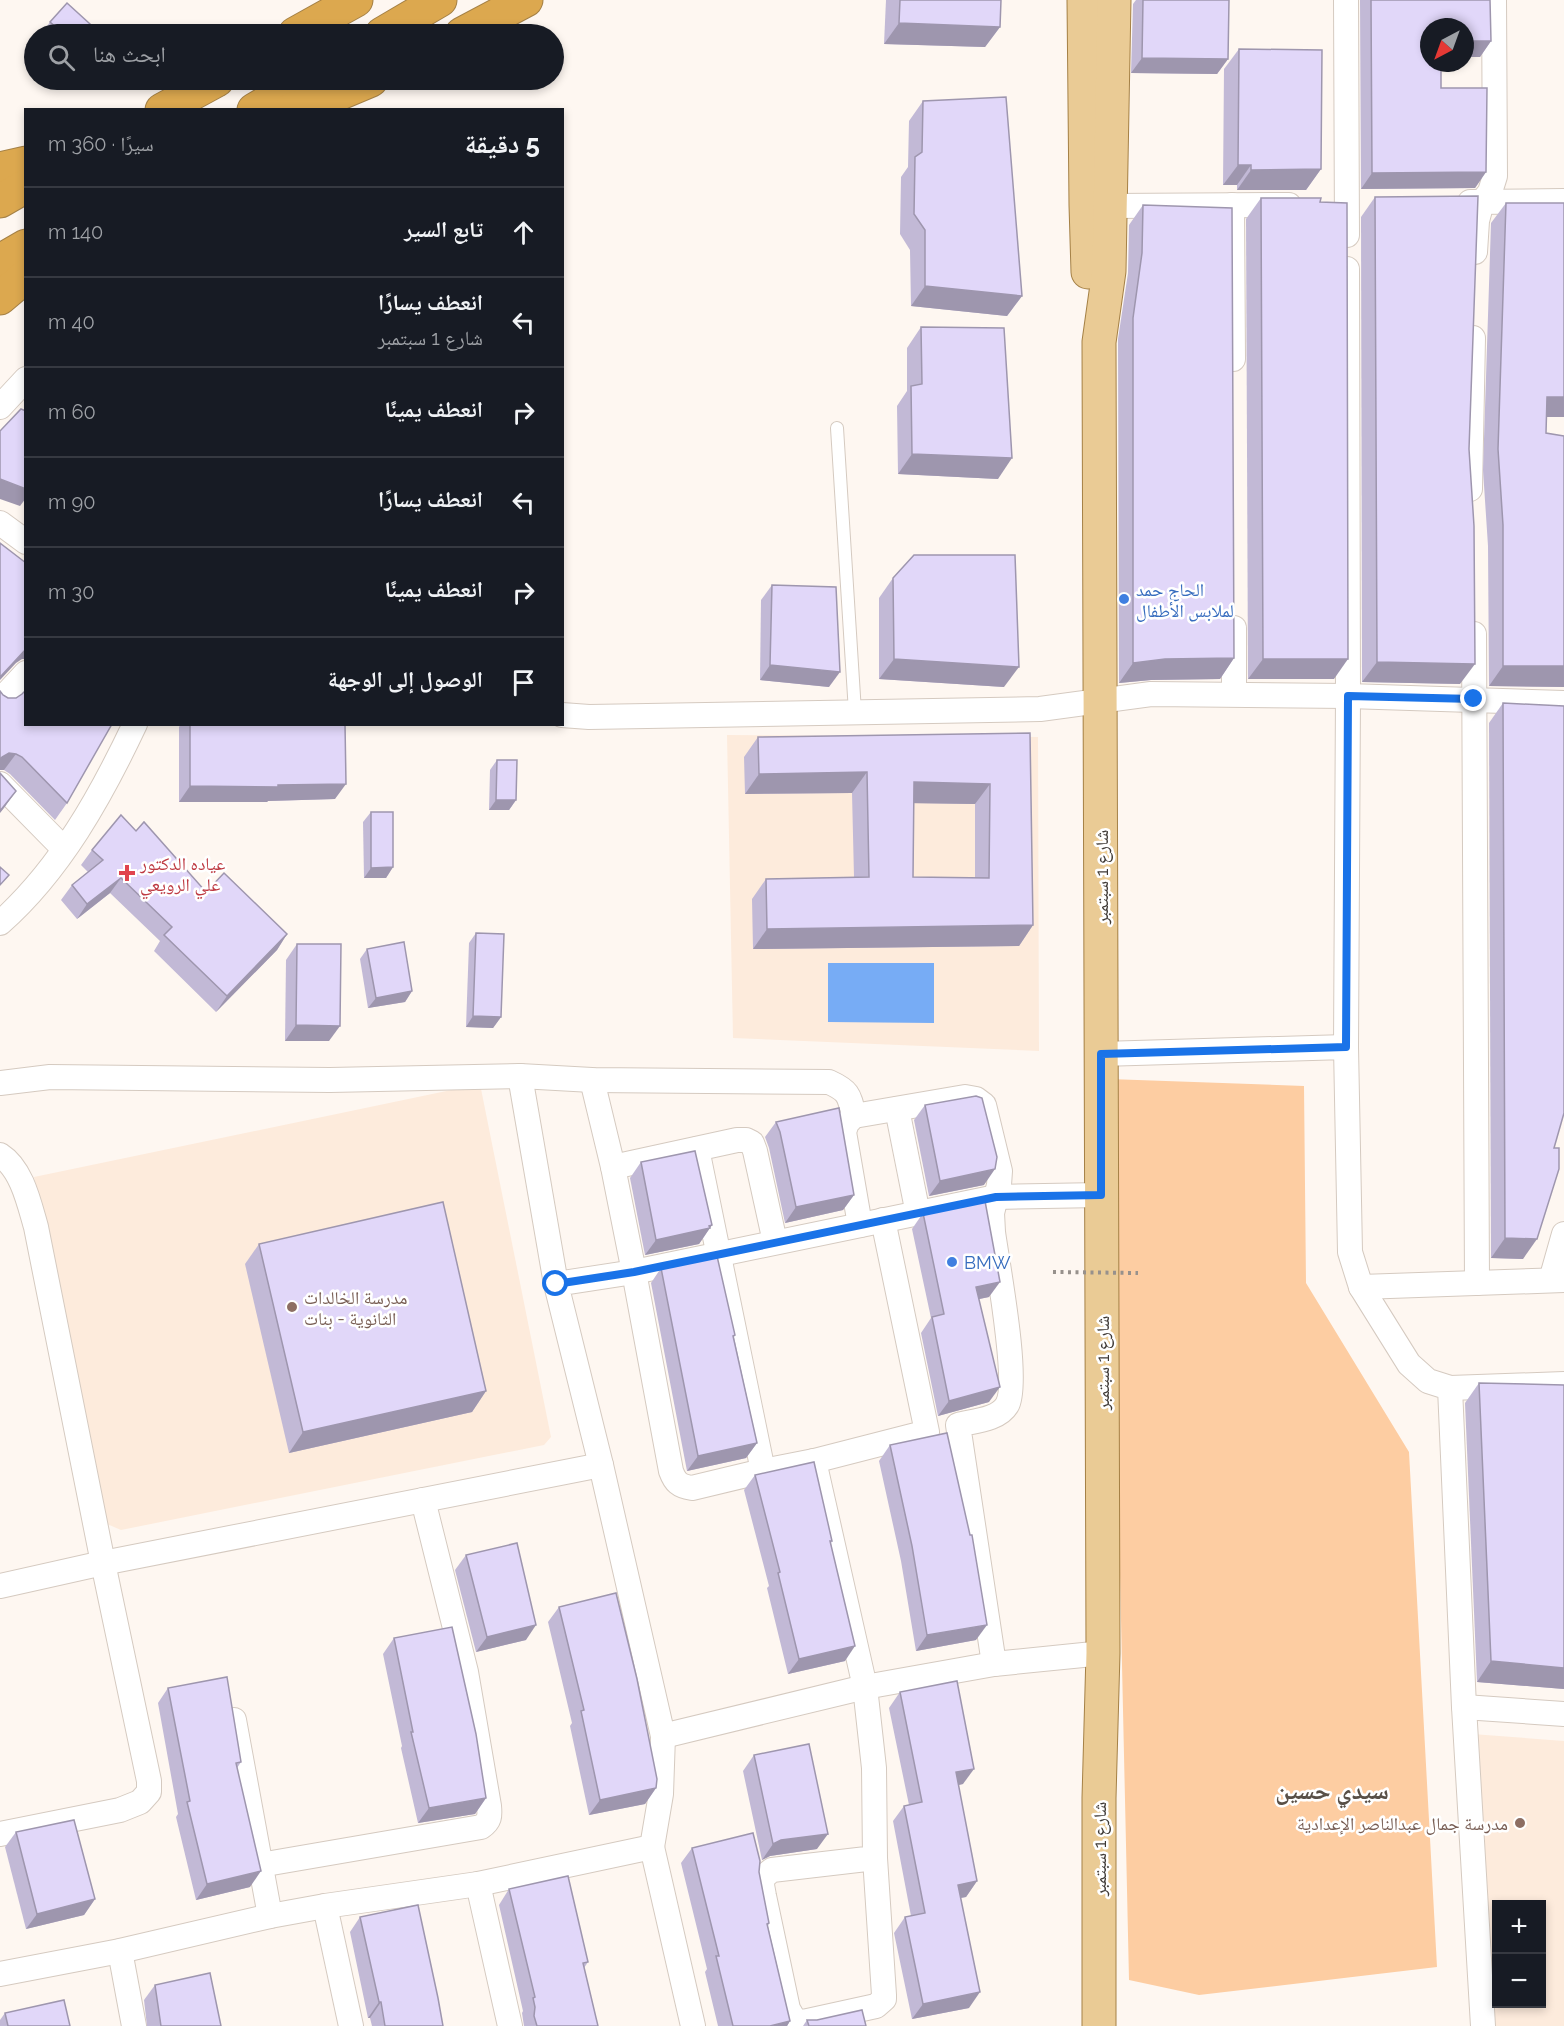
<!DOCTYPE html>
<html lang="ar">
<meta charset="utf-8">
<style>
:root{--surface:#171b24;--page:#242831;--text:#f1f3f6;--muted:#9ea1a6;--line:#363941}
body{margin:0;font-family:Raleway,"Noto Naskh Arabic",sans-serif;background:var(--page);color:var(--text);direction:rtl}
.controls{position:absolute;right:18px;bottom:18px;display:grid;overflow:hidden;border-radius:0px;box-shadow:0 3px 9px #0003}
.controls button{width:54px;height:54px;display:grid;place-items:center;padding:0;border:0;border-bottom:2px solid var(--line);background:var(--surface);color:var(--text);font:30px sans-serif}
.compass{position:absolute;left:1420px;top:18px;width:54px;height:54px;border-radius:50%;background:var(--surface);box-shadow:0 3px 9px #0003;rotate:221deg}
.stop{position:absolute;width:18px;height:18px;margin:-14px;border:4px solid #1a73e8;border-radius:50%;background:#fff}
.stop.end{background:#1a73e8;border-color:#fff;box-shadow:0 2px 6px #0008}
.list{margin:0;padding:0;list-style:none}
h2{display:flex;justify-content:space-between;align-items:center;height:78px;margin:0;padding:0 24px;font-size:26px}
h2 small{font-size:20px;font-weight:400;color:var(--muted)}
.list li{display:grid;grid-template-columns:39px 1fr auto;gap:18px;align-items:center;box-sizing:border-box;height:90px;padding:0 24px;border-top:2px solid var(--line)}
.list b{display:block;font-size:22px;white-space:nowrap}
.list p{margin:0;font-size:20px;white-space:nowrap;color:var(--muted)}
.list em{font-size:20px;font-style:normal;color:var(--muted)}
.icon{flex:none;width:33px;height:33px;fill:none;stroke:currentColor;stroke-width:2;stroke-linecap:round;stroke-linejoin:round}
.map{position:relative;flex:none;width:1564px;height:2026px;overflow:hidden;direction:ltr}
.search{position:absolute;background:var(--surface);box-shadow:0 3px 9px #0003;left:24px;top:24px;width:540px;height:66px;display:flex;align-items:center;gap:15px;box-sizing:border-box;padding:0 21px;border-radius:33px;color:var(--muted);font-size:22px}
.panel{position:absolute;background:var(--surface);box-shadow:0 3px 9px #0003;left:24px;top:108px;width:540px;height:618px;border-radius:0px;direction:rtl}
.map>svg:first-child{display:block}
.built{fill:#fdebdc;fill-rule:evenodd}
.green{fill:#fdcda2}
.water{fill:#77acf5}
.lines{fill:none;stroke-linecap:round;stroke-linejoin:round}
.lane-casing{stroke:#d5cac0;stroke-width:14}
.street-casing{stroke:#d5cac0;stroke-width:26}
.primary-casing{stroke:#a58146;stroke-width:35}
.highway-casing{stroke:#a58146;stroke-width:35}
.lane{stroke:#fff;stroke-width:12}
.street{stroke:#fff;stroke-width:24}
.primary{stroke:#eacb95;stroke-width:33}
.highway{stroke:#dca84f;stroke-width:33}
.path-bridge{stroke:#97918c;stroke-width:4;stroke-dasharray:3 4.5;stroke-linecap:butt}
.wall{fill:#c2b9d6;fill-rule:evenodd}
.shaded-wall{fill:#9e96ae}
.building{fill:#e1d7f9;stroke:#9e96ae;stroke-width:1.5;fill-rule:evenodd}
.route{stroke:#1a73e8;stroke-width:8}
.shop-dot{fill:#3f7fe0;stroke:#fff;stroke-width:2}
.health-dot{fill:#e0444e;stroke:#fff;stroke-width:2}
.education-dot{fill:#8d6e63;stroke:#fff;stroke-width:2}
.labels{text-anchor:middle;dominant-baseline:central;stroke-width:5;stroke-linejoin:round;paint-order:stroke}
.shop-label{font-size:18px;fill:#366cbe;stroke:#fff;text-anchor:start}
.health-label{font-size:18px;fill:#be3a42;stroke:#fff;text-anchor:start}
.street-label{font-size:18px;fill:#3e3935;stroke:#fff}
.education-label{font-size:18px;fill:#785e54;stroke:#fff;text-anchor:start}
.district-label{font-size:24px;font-weight:bold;fill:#595047;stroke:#fff}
</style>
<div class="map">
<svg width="1564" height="2026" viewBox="0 0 1564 2026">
<rect width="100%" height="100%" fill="#fef7f1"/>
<g class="built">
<polygon points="727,735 1038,737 1039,1051 733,1038"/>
<polygon points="480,1084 551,1437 544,1445 121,1530 107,1524 100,1514 34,1177"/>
<path d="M1472,1734l92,7v285h-78zM1496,1904h46v100h-46z"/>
</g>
<polygon class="green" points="1109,1079 1304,1086 1306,1283 1409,1452 1437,1967 1199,1995 1129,1980"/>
<polygon class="water" points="828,963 934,963 934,1023 828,1022"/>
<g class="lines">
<g class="lane-casing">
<polyline id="lane" points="837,428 855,712"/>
</g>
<g class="street-casing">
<g id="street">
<polyline points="1346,0 1347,235"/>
<polyline points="1470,202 1564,201"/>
<polyline points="1232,205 1233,359"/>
<polyline points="1110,206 1289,205"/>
<polyline points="1475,252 1477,221 1482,202 1490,192 1495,176 1494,0"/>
<polyline points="0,407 26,379"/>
<polyline points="1470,489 1473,338"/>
<polyline points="0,523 26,542"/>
<polyline points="1234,628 1234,694"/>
<polyline points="1474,634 1477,1283"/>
<polyline points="0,701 26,673"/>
<polyline points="562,715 589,717 1040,709 1151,694 1348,696 1564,703"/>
<polyline points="0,784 64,849"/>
<path d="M0,923c60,-53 101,-127 135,-199"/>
<polyline points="1346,1047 1348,696 1347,269"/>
<polyline points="1101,1054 1346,1047 1350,1252 1361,1287 1409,1364 1428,1381 1450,1388 1464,1707 1483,2026"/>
<polyline points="520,1076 556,1284"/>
<path d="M592,1080l21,87 21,105 37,199c4,11 8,15 21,17l71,-17"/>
<path d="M0,1083l50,-6 280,3 190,-4 72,4 237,2c20,9 20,13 25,34"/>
<polyline points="897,1109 918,1214"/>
<polyline points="697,1149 763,1471 814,1461 927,1432 883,1220"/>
<path d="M0,1155c22,14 29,48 36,72l67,336 46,218v11l-9,10 -20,8 -120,24"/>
<polyline points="613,1167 737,1140 746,1140 752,1143 755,1151 775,1242"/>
<path d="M860,1225l-16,-93 3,-9 7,-7 111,-19 11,2 8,6 16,66 -1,14 -7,28 1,19c4,30 27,151 14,173 -9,15 -34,16 -49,20l36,239"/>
<polyline points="1551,1280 1564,1234"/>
<polyline points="1361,1287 1564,1280"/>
<polyline points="1450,1388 1564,1384"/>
<polyline points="814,1461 865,1687 874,1768 875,1858 884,1995 884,1999 876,2006 803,2022 795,2021 788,2009 764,1896 762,1885 763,1877 772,1870 875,1858"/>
<polyline points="0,1586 103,1563 601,1465"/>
<polyline points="1464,1707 1564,1714"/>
<polyline points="234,1720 270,1916"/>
<polyline points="663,1736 865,1687 994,1664 1103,1653"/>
<polyline points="652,1847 693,2026"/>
<path d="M260,1865l221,-38c9,-6 9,-11 8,-21l-23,-134 -43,-172"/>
<polyline points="478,1884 510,2026"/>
<polyline points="325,1906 351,2026"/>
<polyline points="120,1951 134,2026"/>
<polyline points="0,1974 120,1951 270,1916 325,1906 478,1884 652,1847 661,1794 663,1736 601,1465 556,1284 634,1272 996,1197 1101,1195"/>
</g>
</g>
<g class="primary-casing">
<g id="primary">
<polyline points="1084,0 1086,205 1088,272"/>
<polyline points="1099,2026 1099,1798 1103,1653 1099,342 1109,271 1114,0"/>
</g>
</g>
<g class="highway-casing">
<g id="highway">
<polyline points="295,34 356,0"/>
<polyline points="382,34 440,0"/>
<polyline points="462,34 526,0"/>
<polyline points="162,110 217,80"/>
<polyline points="254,110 305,80"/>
<polyline points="291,110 333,96 371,80"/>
<polyline points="0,169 26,163"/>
<polyline points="0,201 26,186"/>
<polyline points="0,261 26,246"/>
<polyline points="0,298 26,276"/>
</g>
</g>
<use href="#lane" class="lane"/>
<use href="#street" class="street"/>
<use href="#primary" class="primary"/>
<use href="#highway" class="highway"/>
<polyline class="path-bridge" points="1053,1272 1138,1273"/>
</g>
<g class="wall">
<polygon points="886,0 1001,0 1000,27 985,47 884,44"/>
<polygon points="1136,0 1229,0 1228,59 1217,74 1131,73 1133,4"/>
<polygon points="1360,0 1490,0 1491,41 1480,57 1465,57 1465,27 1429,27 1441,88 1486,172 1475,188 1361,189"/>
<polygon points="50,22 101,34 45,34 43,32"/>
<polygon points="1239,49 1321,169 1306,190 1237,190 1237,185 1223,185 1224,69"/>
<polygon points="923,101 1022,296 1007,316 911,306 910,250 900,234 901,177 908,167 909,121"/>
<polygon points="1375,197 1460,684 1362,682 1361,217"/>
<polygon points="1261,198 1334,679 1248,679 1246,219"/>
<polygon points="1506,203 1564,203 1564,417 1546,417 1546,433 1564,436 1564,687 1489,686 1488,546 1483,470 1491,223"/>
<polygon points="1143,205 1234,658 1220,679 1151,680 1119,683 1118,339 1128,273 1129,225"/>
<polygon points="921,327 998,479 898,474 897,406 907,391 907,348"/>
<polygon points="893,578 1004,687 879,679 879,598"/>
<polygon points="772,585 829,687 760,680 761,600"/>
<polygon points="0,691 67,803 55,820 10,774 4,770 0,770"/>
<polygon points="1503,703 1554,1148 1523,1259 1491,1258 1489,723"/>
<polygon points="181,724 345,724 335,799 268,801 267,802 179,802 179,727"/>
<path d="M1030,733l3,192 -14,21 -266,3 -1,-50 14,-20 88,-2 -2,-84 -107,1 -1,-37 14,-20zM914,803l61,1v74l-62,-1z"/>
<polygon points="497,760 516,800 509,810 489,810 490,770"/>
<polygon points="371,812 393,867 386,878 364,878 363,822"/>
<polygon points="136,831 206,892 287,934 277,950 216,1012 154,951 160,941 110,893 77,919 61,900 72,885 88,872 81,865 92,850"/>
<polygon points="476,933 501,1017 493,1028 466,1027 469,943"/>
<polygon points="297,944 329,1041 285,1041 286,960"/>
<polygon points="367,949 412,991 405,1002 368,1008 360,959"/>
<polygon points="925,1105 984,1185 929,1196 914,1120"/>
<polygon points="776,1122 854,1195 843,1210 785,1223 769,1148 765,1137"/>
<polygon points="641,1162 712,1225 699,1244 645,1255 630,1178"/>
<polygon points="923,1213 989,1297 979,1299 989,1402 938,1416 921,1333 931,1318 912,1229"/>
<polygon points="259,1244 486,1391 472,1412 289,1453 245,1264"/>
<polygon points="661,1268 735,1335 734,1337 757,1443 746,1458 687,1471 651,1283"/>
<polygon points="1479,1383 1564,1385 1564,1689 1477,1682 1465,1403"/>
<polygon points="890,1445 976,1640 916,1651 901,1561 879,1461"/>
<polygon points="755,1475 832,1541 831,1543 845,1661 788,1674 767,1588 769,1586 744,1490"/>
<polygon points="466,1555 526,1640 476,1652 455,1570"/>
<polygon points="559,1607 656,1788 645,1804 589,1815 570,1726 572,1723 548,1622"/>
<polygon points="394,1638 486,1798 475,1814 418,1823 401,1748 402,1746 383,1654"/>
<polygon points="168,1688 241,1762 237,1768 250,1887 196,1900 176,1817 178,1814 158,1703"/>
<polygon points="900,1692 963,1784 958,1785 977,1881 966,1897 961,1898 969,2008 912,2019 894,1933 905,1917 911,1916 893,1821 904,1806 909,1805 889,1708"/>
<polygon points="754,1755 817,1849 770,1856 762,1860 743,1771"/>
<polygon points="16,1832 95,1899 84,1915 26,1929 5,1847"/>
<polygon points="692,1848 759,1872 769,1923 768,1926 790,2021 787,2026 718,2026 705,1972 707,1969 681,1863"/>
<polygon points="509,1889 588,1962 584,1968 598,2026 524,2026 522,2013 523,2011 499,1905"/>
<polygon points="360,1917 443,2026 372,2026 370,2018 368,2018 350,1932"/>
<polygon points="155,1985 221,2026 147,2026 144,2000"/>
<polygon points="5,2013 70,2026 0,2026 0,2020"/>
<polygon points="807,2020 866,2026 803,2026"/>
</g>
<g class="shaded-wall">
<polygon points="899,23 1000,27 985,47 884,44"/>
<polygon points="1465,41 1491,41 1480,57 1465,57"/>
<polygon points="1142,58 1228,59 1217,74 1131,73"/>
<polygon points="1238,165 1251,165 1237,185 1223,185"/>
<polygon points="1321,169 1306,190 1237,190 1251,170"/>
<polygon points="1486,172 1475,188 1361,189 1372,173"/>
<polygon points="925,286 1022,296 1007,316 911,306"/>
<polygon points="1547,397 1564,397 1564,417 1532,417"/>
<polygon points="912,454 1012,458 998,479 898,474"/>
<polygon points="0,479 26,489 26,498 20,506 0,499"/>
<polygon points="26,649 26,659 22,659 16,663 0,680 0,676"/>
<polygon points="1234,658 1220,679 1151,680 1119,683 1133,663 1165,659"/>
<polygon points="894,659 1019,667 1004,687 879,679"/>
<polygon points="1263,659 1348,659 1334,679 1248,679"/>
<polygon points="1377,662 1475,664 1460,684 1362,682"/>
<polygon points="770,665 840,672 829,687 760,680"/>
<polygon points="1503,666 1564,666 1564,687 1489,686"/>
<polygon points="9,753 16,754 4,770 0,770 0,760 2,757"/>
<polygon points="867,772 852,793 745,794 759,774"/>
<polygon points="914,782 990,784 975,804 900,803"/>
<polygon points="346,784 335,799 268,801 267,802 179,802 190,786"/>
<polygon points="16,791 4,808 0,813 0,811"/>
<polygon points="496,800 516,800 509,810 489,810"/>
<polygon points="393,867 386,878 364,878 371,868"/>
<polygon points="121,878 110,893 77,919 87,904"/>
<polygon points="1033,925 1019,946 753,949 767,929"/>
<polygon points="287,934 277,950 216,1012 227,996"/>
<polygon points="412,991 405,1002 368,1008 376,998"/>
<polygon points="473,1016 501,1017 493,1028 466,1027"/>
<polygon points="296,1025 340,1026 329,1041 285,1041"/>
<polygon points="995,1169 984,1185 929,1196 940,1181"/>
<polygon points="854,1195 843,1210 785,1223 796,1207"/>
<polygon points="712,1225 699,1244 645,1255 656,1240"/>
<polygon points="1505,1238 1537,1239 1523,1259 1491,1258"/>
<polygon points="1000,1282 989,1297 965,1302 976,1287"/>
<polygon points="1000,1387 989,1402 938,1416 949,1401"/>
<polygon points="486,1391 472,1412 289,1453 303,1432"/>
<polygon points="757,1443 746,1458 687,1471 698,1456"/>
<polygon points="536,1625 526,1640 476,1652 487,1637"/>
<polygon points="987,1625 976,1640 916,1651 927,1635"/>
<polygon points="855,1646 845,1661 788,1674 799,1659"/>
<polygon points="1491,1661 1564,1668 1564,1689 1477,1682"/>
<polygon points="974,1769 963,1784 945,1788 956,1772"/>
<polygon points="656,1788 645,1804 589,1815 600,1800"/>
<polygon points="486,1798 475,1814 418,1823 429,1808"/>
<polygon points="828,1834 817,1849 770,1856 762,1860 773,1844 781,1840"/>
<polygon points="261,1871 250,1887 196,1900 207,1884"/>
<polygon points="977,1881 966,1897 947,1900 958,1885"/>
<polygon points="95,1899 84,1915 26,1929 37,1914"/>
<polygon points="980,1992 969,2008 912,2019 923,2004"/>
<polygon points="379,2002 381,2002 370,2018 368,2018"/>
<polygon points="790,2021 787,2026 770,2026"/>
</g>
<g class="building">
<polygon points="900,0 1001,0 1000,27 899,23"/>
<polygon points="1143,0 1229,0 1228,59 1142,58"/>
<polygon points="1371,0 1490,0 1491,41 1465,41 1465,27 1429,27 1429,63 1441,63 1441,88 1487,88 1486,172 1372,173"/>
<polygon points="67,3 101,34 64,34 50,22"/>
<polygon points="1239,49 1322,50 1321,169 1251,170 1251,165 1238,165"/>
<polygon points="1006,97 1022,296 925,286 925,230 914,214 915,157 922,152 923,101"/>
<polygon points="1478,196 1469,449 1474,526 1475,664 1377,662 1375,197"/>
<polygon points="1261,198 1321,198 1320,202 1347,203 1348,659 1263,659"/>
<polygon points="1506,203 1564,203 1564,397 1547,397 1546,433 1564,436 1564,666 1503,666 1503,525 1498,449"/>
<polygon points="1143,205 1232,208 1234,658 1165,659 1133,663 1133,318 1142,253"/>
<polygon points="921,327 1004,328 1012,458 912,454 911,386 922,384"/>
<polygon points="21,409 26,411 26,489 0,479 0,431"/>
<polygon points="0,543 26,563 26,649 0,677"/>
<polygon points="914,555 1015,555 1019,667 894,659 893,578"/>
<polygon points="772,585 836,587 840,672 770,665"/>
<polygon points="26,690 26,724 112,724 67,803 22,757 16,754 9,753 2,757 0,760 0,691 3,695 8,698 16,698 22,694"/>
<polygon points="1503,703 1564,706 1564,1113 1554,1148 1559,1148 1559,1169 1537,1239 1505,1238"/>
<polygon points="190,724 345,724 346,784 278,785 278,787 190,786"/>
<path d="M1030,733l3,192 -266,4 -1,-50 103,-2 -2,-105 -108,2 -1,-37zM914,782l76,2 -1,94 -76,-1z"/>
<polygon points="497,760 517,760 516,800 496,800"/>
<polygon points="0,773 16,791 0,811"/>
<polygon points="371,812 393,812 393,867 371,868"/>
<polygon points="121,815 136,831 144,822 206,892 224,873 287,934 227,996 164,935 172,927 121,878 87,904 72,885 103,860 92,850"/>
<polygon points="0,867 9,875 0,885"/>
<polygon points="476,933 504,934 501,1017 473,1016"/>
<polygon points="404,942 412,991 376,998 367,949"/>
<polygon points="297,944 341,944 340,1026 296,1025"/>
<polygon points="976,1096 982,1098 997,1157 995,1169 940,1181 925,1105"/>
<polygon points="839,1108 854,1195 796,1207 780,1132 776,1122"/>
<polygon points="695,1151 712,1225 709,1226 710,1228 656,1240 641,1162"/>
<polygon points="985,1201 1000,1282 976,1287 1000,1387 949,1401 932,1317 944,1314 923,1213"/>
<polygon points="443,1202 486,1391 303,1432 259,1244"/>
<polygon points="717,1256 735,1335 733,1336 757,1443 698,1456 661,1268"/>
<polygon points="1479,1383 1564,1385 1564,1668 1491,1661"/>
<polygon points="947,1433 970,1535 972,1535 987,1625 927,1635 912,1546 890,1445"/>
<polygon points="814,1462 832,1541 830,1541 855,1646 799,1659 778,1573 780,1572 755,1475"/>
<polygon points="517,1543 536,1625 487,1637 466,1555"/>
<polygon points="616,1593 637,1679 657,1779 656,1788 600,1800 581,1711 584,1710 559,1607"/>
<polygon points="452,1627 476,1734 486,1798 429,1808 411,1732 413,1732 394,1638"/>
<polygon points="227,1677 241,1762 236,1763 261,1871 207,1884 187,1802 190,1801 168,1688"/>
<polygon points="957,1681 974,1769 956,1772 977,1881 958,1885 980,1992 923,2004 905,1917 925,1913 904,1806 922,1802 900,1692"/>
<polygon points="809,1744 828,1834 781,1840 773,1844 754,1755"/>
<polygon points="74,1820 95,1899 37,1914 16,1832"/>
<polygon points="753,1833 760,1861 759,1872 769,1923 767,1924 790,2021 770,2026 733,2026 716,1956 719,1956 692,1848"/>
<polygon points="568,1876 588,1962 583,1963 598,2026 537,2026 534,2016 535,2007 533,1998 535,1997 509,1889"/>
<polygon points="418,1905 438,1998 443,2026 385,2026 381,2002 379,2002 360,1917"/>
<polygon points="210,1973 221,2026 161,2026 155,1985"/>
<polygon points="64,2000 70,2026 8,2026 5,2013"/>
<polygon points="862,2010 866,2026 809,2026 807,2020 817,2020"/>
</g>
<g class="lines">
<polyline class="route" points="556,1284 634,1272 996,1197 1101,1195 1101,1054 1346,1047 1348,696 1474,699"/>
</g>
<g class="shop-dot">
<circle cx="1124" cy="599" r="6"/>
<circle cx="952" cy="1262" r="6"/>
</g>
<path class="health-dot" d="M124 864h6v6h6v6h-6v6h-6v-6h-6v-6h6z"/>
<g class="education-dot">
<circle cx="292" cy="1307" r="6"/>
<circle cx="1520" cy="1823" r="6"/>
</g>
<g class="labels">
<g class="shop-label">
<text x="1136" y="589">الحاج حمد<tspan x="1136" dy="21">لملابس الأطفال</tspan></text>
<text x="964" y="1262">BMW</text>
</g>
<g class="health-label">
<text x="140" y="863">عياده الدكتور<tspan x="140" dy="21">علي الرويعي</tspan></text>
</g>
<g class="street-label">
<text transform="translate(1101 877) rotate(-90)">شارع 1 سبتمبر</text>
<text transform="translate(1102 1363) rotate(-90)">شارع 1 سبتمبر</text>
<text transform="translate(1099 1849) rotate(-90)">شارع 1 سبتمبر</text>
</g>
<g class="education-label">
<text x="304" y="1297">مدرسة الخالدات<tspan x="304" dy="21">الثانوية - بنات</tspan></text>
<text x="1508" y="1823" text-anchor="end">مدرسة جمال عبدالناصر الإعدادية</text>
</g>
<g class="district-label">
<text x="1332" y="1790">سيدي حسين</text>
</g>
</g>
</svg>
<div class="controls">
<button>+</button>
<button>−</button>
</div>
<svg class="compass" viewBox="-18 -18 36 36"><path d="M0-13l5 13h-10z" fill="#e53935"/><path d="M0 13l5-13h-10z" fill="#9ea1a6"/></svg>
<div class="stop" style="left:556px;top:1284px"></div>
<div class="stop end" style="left:1474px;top:699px"></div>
<div class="search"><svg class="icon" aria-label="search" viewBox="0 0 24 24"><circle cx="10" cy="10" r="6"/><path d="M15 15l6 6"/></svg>ابحث هنا</div>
<section class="panel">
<h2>5 دقيقة<small>سيرًا · 360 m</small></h2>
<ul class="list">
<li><svg class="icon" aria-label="ahead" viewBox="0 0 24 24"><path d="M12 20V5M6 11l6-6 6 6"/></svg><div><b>تابع السير</b></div><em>140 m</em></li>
<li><svg class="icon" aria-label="left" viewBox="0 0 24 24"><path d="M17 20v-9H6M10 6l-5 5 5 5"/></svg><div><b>انعطف يسارًا</b><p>شارع 1 سبتمبر</p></div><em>40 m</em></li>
<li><svg class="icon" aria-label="right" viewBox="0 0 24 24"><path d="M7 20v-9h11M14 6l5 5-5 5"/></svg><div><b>انعطف يمينًا</b></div><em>60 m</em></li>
<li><svg class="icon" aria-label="left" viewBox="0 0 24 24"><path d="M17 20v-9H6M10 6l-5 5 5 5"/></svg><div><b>انعطف يسارًا</b></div><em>90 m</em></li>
<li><svg class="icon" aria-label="right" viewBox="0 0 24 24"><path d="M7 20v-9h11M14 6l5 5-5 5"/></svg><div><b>انعطف يمينًا</b></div><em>30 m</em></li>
<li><svg class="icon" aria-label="arrive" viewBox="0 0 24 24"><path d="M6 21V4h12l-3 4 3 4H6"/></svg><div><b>الوصول إلى الوجهة</b></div></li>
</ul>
</section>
</div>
